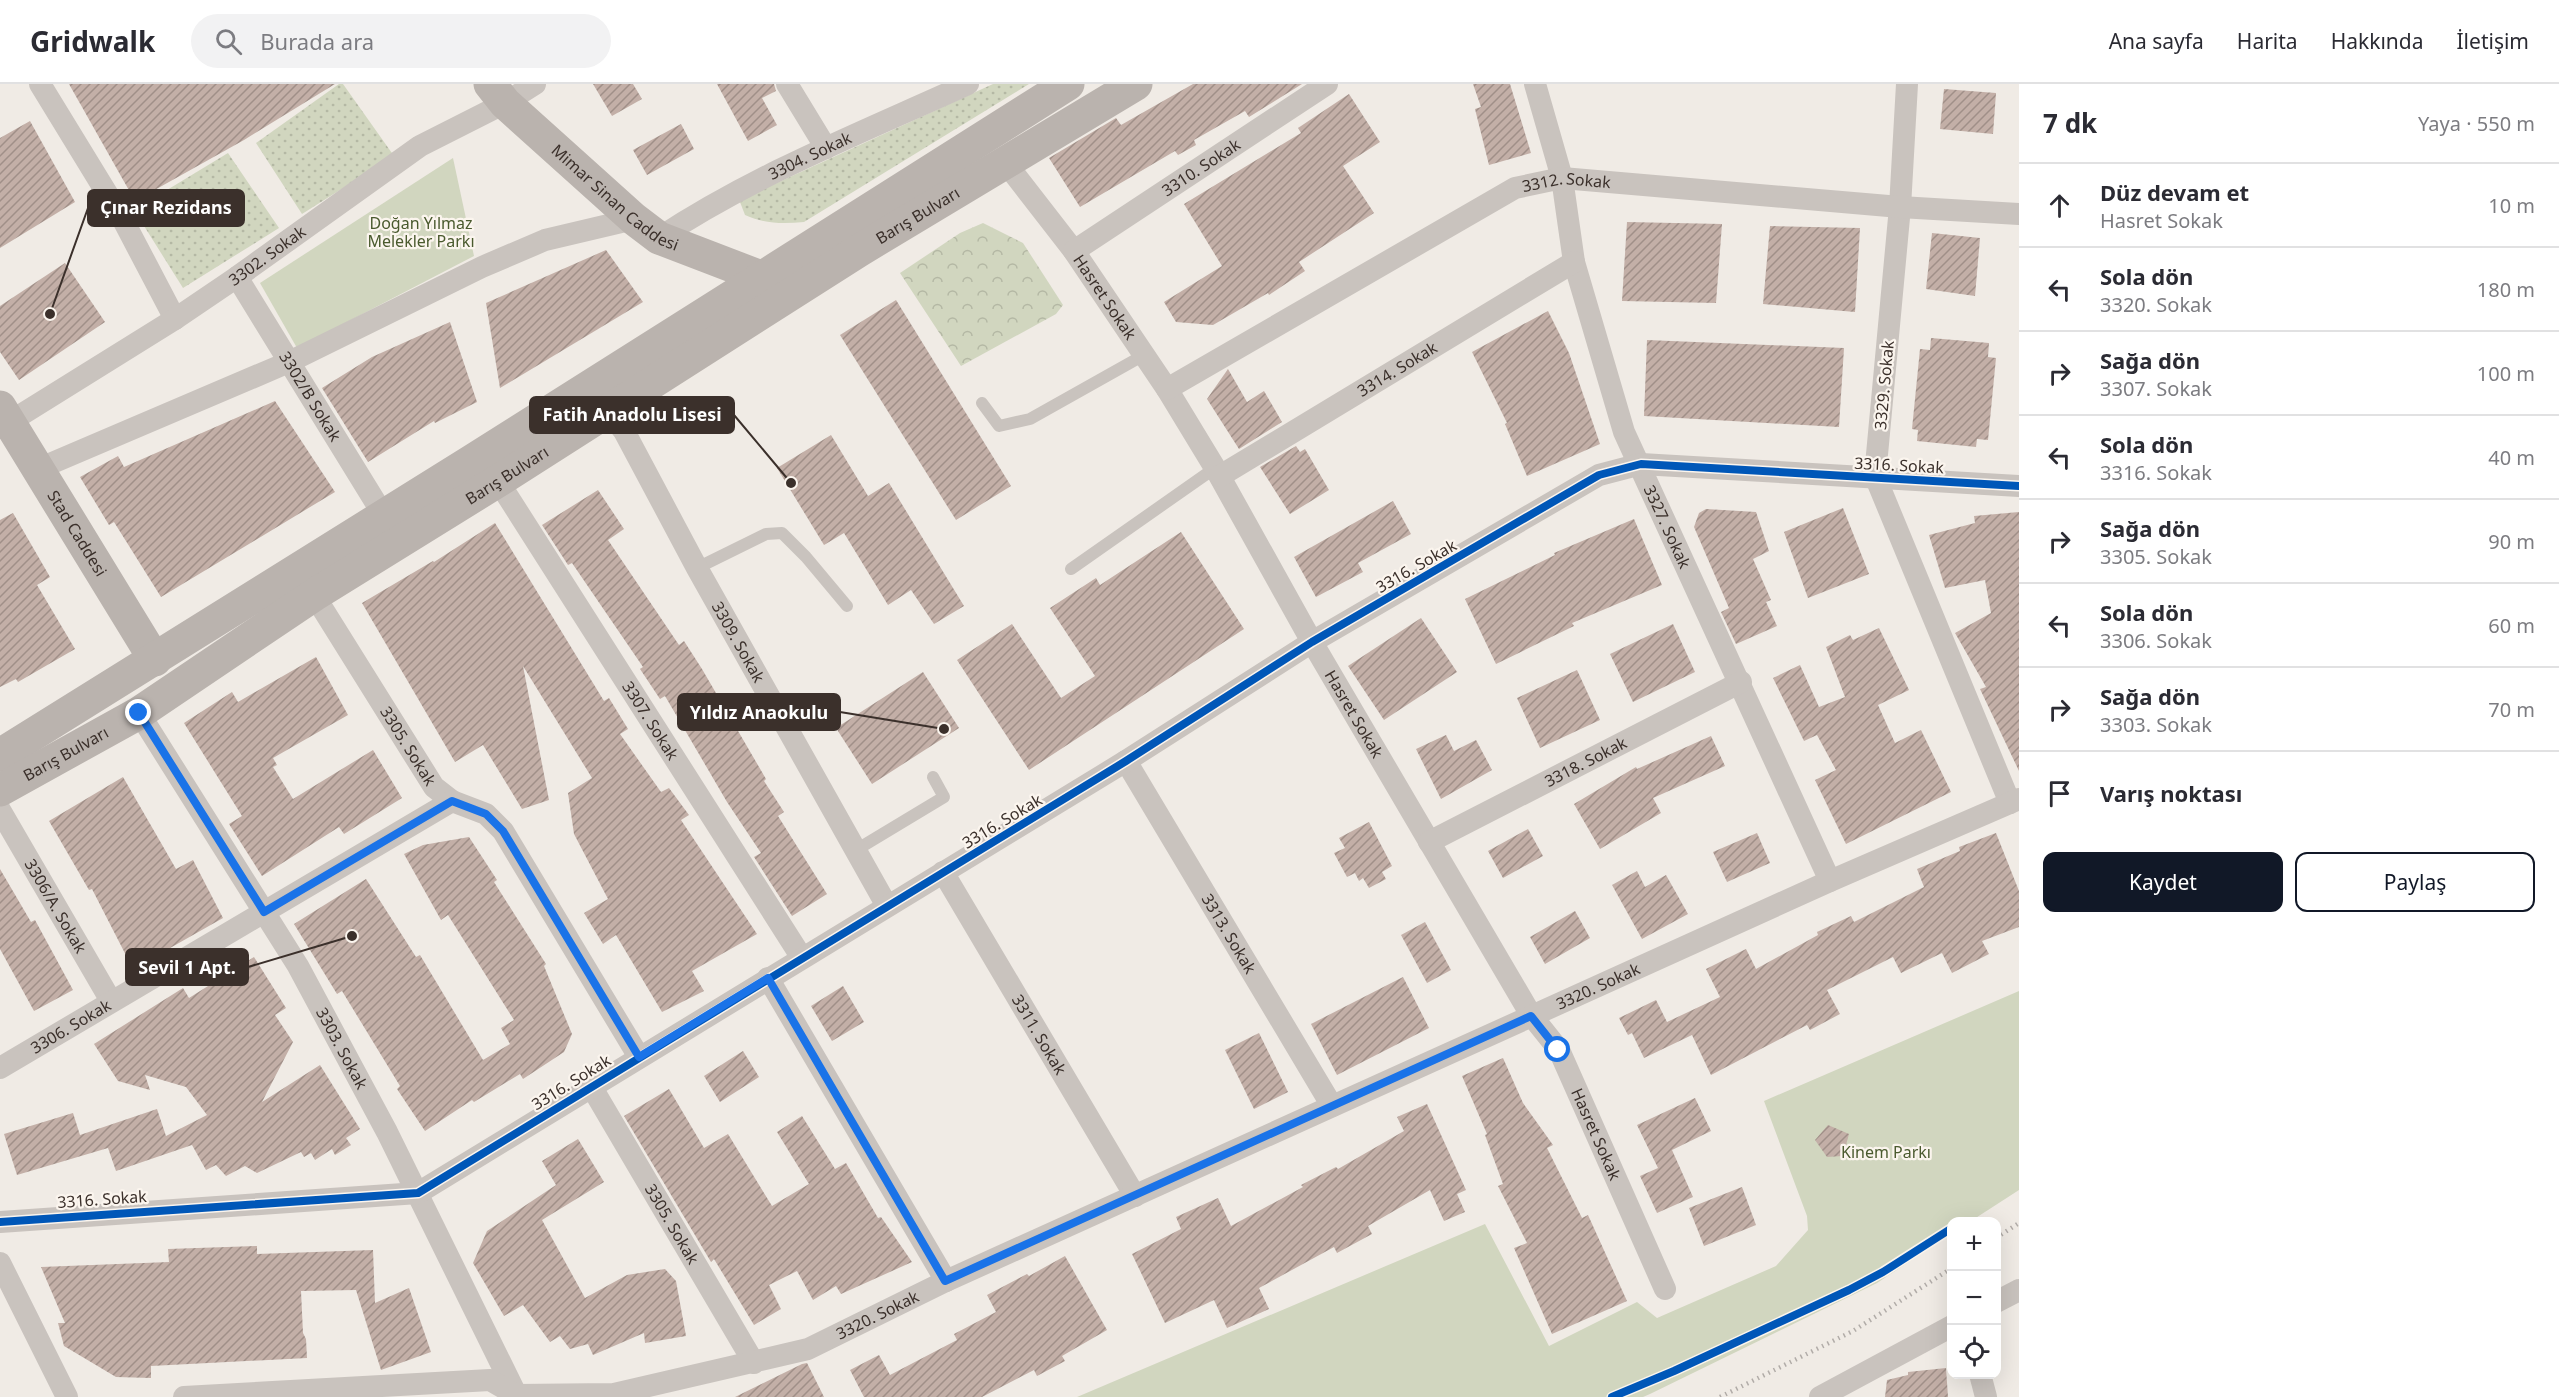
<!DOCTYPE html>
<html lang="tr">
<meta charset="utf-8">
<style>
:root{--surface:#fff;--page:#f2f2f3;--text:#2b2b33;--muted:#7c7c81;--line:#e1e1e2;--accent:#111827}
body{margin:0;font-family:"Noto Sans",sans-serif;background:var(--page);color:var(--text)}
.controls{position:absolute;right:18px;bottom:18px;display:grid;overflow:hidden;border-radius:12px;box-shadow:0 6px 24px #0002}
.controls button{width:54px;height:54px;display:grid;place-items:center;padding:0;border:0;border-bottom:2px solid var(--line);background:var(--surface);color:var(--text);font:30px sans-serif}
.stop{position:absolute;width:18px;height:18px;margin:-14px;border:4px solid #1a73e8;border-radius:50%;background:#fff}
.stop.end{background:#1a73e8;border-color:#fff;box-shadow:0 2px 6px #0008}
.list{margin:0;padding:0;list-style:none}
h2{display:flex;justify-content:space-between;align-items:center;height:78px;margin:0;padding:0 24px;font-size:26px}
h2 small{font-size:20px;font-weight:400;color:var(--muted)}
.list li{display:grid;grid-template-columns:39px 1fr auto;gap:18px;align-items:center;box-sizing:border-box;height:84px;padding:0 24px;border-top:2px solid var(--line)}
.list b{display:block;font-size:22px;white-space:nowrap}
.list p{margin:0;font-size:20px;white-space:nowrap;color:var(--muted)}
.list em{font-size:20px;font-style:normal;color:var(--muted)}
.actions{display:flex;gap:12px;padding:18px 24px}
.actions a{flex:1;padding:14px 0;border:2px solid var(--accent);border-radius:12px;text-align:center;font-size:21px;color:var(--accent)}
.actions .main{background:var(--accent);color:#fff}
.icon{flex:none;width:33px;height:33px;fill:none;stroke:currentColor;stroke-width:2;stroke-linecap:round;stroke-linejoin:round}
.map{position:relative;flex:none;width:2019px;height:1313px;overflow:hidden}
header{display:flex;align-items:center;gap:36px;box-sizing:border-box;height:84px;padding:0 30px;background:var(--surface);border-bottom:2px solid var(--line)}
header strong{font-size:28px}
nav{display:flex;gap:33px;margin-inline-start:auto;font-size:21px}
.search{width:420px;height:54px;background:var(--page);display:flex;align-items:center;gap:15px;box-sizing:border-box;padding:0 21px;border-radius:33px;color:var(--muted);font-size:22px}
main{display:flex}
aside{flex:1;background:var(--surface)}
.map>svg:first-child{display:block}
.grass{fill:url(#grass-dots)}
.forest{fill:url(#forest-crowns)}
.park{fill:#d1d6bf}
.building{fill:url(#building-hatch)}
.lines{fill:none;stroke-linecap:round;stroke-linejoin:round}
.lane{stroke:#c9c3be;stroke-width:12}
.street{stroke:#c9c3be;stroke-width:22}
.secondary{stroke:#bab3ae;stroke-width:33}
.rail{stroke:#b1aca8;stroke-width:4.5;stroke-dasharray:1.5 4.5;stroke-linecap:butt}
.cycleway-casing{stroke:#fbf5ee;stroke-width:11}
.cycleway{stroke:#0057b8;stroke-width:8}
.route{stroke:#1a73e8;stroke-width:8}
.labels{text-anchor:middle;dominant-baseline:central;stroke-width:4.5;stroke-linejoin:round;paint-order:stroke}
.street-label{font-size:16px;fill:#3b302b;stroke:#fbf5ee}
.park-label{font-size:16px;fill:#4a5a2e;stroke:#fbf5ee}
.leader{fill:none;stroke:#3b302b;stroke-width:2}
.callout-dot{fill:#3b302b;stroke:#fbf5ee;stroke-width:2}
.callout{fill:#3b302b;stroke:#3b302b;stroke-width:2}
.callout-label{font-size:18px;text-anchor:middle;font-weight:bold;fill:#fff}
</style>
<header>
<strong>Gridwalk</strong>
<div class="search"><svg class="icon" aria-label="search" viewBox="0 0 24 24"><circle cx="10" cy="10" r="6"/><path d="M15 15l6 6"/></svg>Burada ara</div>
<nav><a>Ana sayfa</a><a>Harita</a><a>Hakkında</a><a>İletişim</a></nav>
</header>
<main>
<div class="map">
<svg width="2019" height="1313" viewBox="0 0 2019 1313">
<defs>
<pattern id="grass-dots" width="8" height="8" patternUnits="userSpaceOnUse" patternTransform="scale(1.5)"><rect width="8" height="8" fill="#d1d6bf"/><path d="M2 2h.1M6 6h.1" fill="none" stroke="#b4b8a4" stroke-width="1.8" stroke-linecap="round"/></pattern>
<pattern id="forest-crowns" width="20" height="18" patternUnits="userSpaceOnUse" patternTransform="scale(1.5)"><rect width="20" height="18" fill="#d1d6bf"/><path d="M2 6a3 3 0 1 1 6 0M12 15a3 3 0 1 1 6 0" fill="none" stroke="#b4b8a4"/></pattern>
<pattern id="building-hatch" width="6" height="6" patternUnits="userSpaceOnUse" patternTransform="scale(1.5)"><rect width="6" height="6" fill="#c3afa7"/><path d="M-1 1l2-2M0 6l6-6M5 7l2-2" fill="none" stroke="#a08f88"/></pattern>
</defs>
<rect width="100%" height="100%" fill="#f0ebe5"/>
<g class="grass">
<polygon points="339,0 343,0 394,72 302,130 256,59"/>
<path d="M993,0h36l-225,138c-21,2 -39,2 -59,-7l-5,-13 15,-9z"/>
<polygon points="228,69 279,144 183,204 134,126"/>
</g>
<polygon class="forest" points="983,139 1023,159 1063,221 1056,230 961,282 900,189 960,149"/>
<g class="park">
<polygon points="453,74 474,172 297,264 260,199"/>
<polygon points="2019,907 2019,1106 1971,1137 1952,1138 1951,1150 1877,1199 1650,1310 1643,1313 1077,1313 1485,1140 1549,1262 1637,1218 1657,1234 1776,1182 1808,1146 1807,1132 1764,1017"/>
</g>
<g class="building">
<polygon points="69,0 335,0 244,56 135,117"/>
<polygon points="593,0 633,0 642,15 612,32"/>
<polygon points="717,0 774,0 776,7 762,14 777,41 748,57"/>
<polygon points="1193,0 1302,0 1249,33 1245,27 1194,56 1196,61 1178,71 1175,67 1080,123 1049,74 1116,34 1121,41"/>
<polygon points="1473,0 1510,0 1531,69 1489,81 1475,25 1481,23"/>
<polygon points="1944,5 1996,9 1993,50 1940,45"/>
<polygon points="1349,10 1380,58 1343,82 1374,129 1299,178 1305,187 1269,211 1268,209 1213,241 1176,238 1164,218 1222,182 1184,120 1301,49 1298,44"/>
<polygon points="30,37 75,118 0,164 0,54"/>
<polygon points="681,40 694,65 647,91 633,66"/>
<polygon points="1627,138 1722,140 1716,219 1622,217"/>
<polygon points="1770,142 1860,144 1855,228 1763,220"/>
<polygon points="1932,149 1980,154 1975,212 1926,205"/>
<polygon points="606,166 643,218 500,304 486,219"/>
<polygon points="65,179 105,238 19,296 0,268 0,222"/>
<polygon points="896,216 1011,402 956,436 840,251"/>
<polygon points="1548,227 1569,269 1600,360 1527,392 1505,340 1507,339 1472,268"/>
<polygon points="450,238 477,318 435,339 434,337 368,378 322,304 372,273"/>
<polygon points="1931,254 1989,259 1988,273 1996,274 1988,356 1977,355 1976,363 1917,357 1918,346 1912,345 1920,265 1930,266"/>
<polygon points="1647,256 1844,264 1839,343 1644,332"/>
<polygon points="1228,285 1247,318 1264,307 1282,338 1239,365 1207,315"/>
<polygon points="275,317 335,408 161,513 114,438 109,441 80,393 118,372 124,383"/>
<polygon points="831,351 868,412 889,399 964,522 934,540 911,506 888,521 844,449 824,461 777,384"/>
<polygon points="1296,362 1300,368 1305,365 1329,406 1290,430 1260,383"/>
<polygon points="598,406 624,445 608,456 679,561 684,557 702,585 766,695 764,697 784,728 778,732 827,810 792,832 754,773 761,769 727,718 665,612 660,615 640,585 643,583 572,479 568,481 542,441"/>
<polygon points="1393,417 1411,450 1358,479 1363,488 1316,513 1294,473"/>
<polygon points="1843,424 1869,490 1808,514 1784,448"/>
<polygon points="1706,425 1756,428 1769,467 1753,475 1771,516 1766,518 1777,542 1736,560 1721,528 1729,524 1694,443 1699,429"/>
<polygon points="2019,428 2019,687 1980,605 1986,603 1955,549 1991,529 1985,496 1945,504 1929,451 1975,439 1974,432"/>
<polygon points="13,429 50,493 37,501 75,565 18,598 16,595 0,603 0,436"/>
<polygon points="1634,435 1662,501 1572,539 1574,542 1496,580 1465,515 1555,471 1554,469"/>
<polygon points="495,439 604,617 609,614 628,645 620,650 661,708 669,704 689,731 681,736 757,850 692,887 704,907 662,928 616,851 603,860 584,829 608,815 574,750 568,709 592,694 523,582 549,716 522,725 483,661 455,678 362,519 433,477 434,478"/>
<polygon points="1181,448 1244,545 1029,686 957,576 1012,540 1061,614 1095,592 1050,524 1096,494 1100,501"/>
<polygon points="1421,534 1457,588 1384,636 1348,582"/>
<polygon points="1673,540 1695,588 1633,618 1610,570"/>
<polygon points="1879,544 1909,606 1878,621 1895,659 1921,646 1951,708 1846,760 1815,696 1836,686 1817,651 1804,657 1773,594 1800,581 1819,623 1845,613 1826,563 1850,551 1853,556"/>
<polygon points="316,573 348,631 273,674 277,681 273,683 293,715 373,666 402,714 344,750 339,743 262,792 229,740 242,732 184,639 232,608 238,618"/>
<polygon points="1577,586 1600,636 1540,664 1517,614"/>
<polygon points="923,588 959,644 872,700 836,644"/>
<polygon points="1446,651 1454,667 1476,656 1492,686 1441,715 1416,665"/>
<polygon points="1711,652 1725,682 1653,714 1661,729 1600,765 1574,720 1636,683 1637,685"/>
<polygon points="123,693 176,785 193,776 223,834 133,885 92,805 89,806 49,737"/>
<polygon points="1369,738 1392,782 1382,788 1386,795 1369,804 1363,794 1359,797 1355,789 1347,793 1334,769 1345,764 1339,754"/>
<polygon points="1528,745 1543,772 1503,794 1488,767"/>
<polygon points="1757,749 1770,779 1727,798 1713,768"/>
<polygon points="1996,749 2019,807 2019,843 1982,857 1989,870 1952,889 1942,869 1901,889 1893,873 1827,906 1840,930 1810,946 1807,941 1711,991 1692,951 1644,974 1632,949 1628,951 1619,934 1656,916 1667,938 1720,913 1706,885 1746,865 1756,885 1818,851 1817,848 1851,832 1854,838 1924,803 1917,785 1960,767 1959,763"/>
<polygon points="469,753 497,796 494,798 546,880 544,882 572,950 564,968 523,995 520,990 474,1018 472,1016 425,1047 397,1005 400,1002 342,907 337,910 294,840 366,795 416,873 420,871 483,976 510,960 501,944 514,936 448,831 441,836 404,770 423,761"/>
<polygon points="0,785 31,838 35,836 73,906 34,927 0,865"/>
<polygon points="1637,787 1645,803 1666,791 1688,830 1642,855 1612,801"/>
<polygon points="1575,827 1590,854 1545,880 1530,853"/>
<polygon points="1425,838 1451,886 1427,899 1401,851"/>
<polygon points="254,873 286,924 275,931 293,958 262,1018 320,981 360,1045 346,1054 351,1061 335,1071 332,1065 315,1076 311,1069 304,1073 301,1068 257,1089 245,1082 226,1092 216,1081 206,1086 192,1061 116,1087 108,1064 17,1091 4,1050 73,1029 80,1051 157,1025 166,1052 207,1031 186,1003 145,991 150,1006 118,997 94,960 183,904 189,914"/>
<polygon points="1403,893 1429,944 1337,991 1311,940"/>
<polygon points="843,902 864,938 832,957 811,922"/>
<polygon points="1259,949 1288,1008 1254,1025 1225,966"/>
<polygon points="743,967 759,993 720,1018 704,992"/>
<polygon points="1503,974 1523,1019 1553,1061 1547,1064 1582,1134 1588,1131 1627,1217 1552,1250 1514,1164 1527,1159 1498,1102 1503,1100 1485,1051 1487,1050 1462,992"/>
<polygon points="669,1005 704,1064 728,1050 772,1122 809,1100 777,1048 802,1032 835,1085 846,1079 878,1134 881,1133 912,1178 841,1210 836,1202 813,1216 797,1187 769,1201 781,1225 754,1241 714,1175 711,1178 624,1032"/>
<polygon points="1695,1014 1711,1047 1672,1066 1693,1113 1657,1129 1640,1092 1658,1084 1637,1041"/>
<polygon points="1427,1020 1466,1106 1457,1110 1465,1128 1444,1137 1430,1106 1368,1142 1372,1150 1337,1169 1334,1163 1259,1204 1269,1225 1227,1244 1214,1216 1165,1239 1132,1170 1181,1145 1176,1133 1218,1114 1231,1142 1303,1103 1301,1101 1336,1083 1338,1085 1404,1047 1397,1033"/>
<polygon points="1828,1041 1849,1050 1843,1072 1827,1073 1815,1056"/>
<polygon points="578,1055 604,1098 542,1136 585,1214 627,1191 665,1185 676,1197 686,1252 645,1259 644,1249 593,1271 588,1260 570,1265 560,1252 550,1258 523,1221 504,1232 473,1179 487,1147 556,1101 542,1077"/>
<polygon points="1742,1103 1756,1141 1704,1162 1689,1124"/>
<polygon points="257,1162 257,1170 373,1166 375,1219 409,1204 431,1268 381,1286 356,1206 301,1207 303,1249 306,1255 307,1274 151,1282 151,1294 116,1293 64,1262 58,1239 65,1239 41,1183 169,1178 168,1165"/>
<polygon points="1065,1172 1107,1246 1062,1272 1065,1277 1037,1292 1034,1286 982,1313 864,1313 850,1286 879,1271 890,1291 957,1256 954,1250 996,1228 987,1211 1027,1190 1029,1192"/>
<polygon points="807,1279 824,1313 735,1313 802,1280"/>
<polygon points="1946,1284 1948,1313 1885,1313 1887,1296 1908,1291 1908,1288"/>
</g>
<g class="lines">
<g class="lane">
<polyline points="982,319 999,342 1030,335 1144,271"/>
<polyline points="697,484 766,450 782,449 806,473 847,522"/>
<polyline points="1071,485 1215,384"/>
<polyline points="856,766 944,713 933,693"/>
</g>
<g class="street">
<polyline points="40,0 122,134 175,235"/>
<polyline points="787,0 826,64"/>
<path id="s1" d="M1535,0l27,94 12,84 50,170 206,449"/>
<polyline points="1907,0 1900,123 1875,392 2010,719"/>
<path id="s2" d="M1005,78l69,89 93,138 48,79 97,174 219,373 28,35 106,239"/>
<path id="s3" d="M659,154c97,-64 204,-106 309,-154"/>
<path id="s4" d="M1074,167l253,-167"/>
<path id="s5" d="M237,193l147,239"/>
<path id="s6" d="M1167,305l348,-201 47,-10 338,29 119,7"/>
<path id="s7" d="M607,326l17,21 73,137 190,338"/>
<path id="s8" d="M0,344l175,-109 62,-42 183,-131 85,-43 30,-19"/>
<polyline points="38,385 289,278 482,183 545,156 634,135"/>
<path id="s9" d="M1220,392l354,-214"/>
<path id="s10" d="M498,397l304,477"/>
<path id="s11" d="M314,511l120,192 18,14 34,13 17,17 136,226"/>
<path id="s12" d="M139,629l159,253 89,166 130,264"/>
<path id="s13" d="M1126,677l206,345"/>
<path id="s14" d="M0,726l111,191"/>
<path id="s15" d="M1429,758l312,-160"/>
<path id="s16" d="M943,788l192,324"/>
<polyline points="768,894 946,1197"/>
<path id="s17" d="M0,984l452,-267"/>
<path id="s18" d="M591,1002l163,277"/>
<polyline points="0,1138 418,1109 1126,677 1312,558 1599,391 1641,380 2019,402"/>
<polyline points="0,1179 67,1313"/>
<polyline points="1996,1218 2019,1206"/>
<polyline points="1980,1290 1986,1313"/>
<path id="s19" d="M184,1313l306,-17 26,15 98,-1 194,-45 138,-68 884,-400 189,-82"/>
<polyline points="1820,1313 1952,1242"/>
</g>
<g class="secondary">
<path id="s20" d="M490,0l15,19 129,116 25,19 102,39"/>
<path id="s21" d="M0,323l155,253"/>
<polyline points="0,671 470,378 1068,0"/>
<path id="s22" d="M0,706l139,-77 175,-118 184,-114 362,-231 276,-166"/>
</g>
<g class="rail">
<polyline points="1996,1154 2019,1139"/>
<polyline points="1720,1313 1853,1247 1952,1184"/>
</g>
<g class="cycleway-casing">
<g id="cycleway">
<polyline points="0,1138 418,1109 1126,677 1312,558 1599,391 1641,380 2019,402"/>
<polyline points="1612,1313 1674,1287 1849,1206 1883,1188 1952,1144"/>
</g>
</g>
<use href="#cycleway" class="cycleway"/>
</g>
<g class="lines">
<polyline class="route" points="139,629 264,828 452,717 486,730 503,747 639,973 768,894 945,1197 1531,932 1558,966"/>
</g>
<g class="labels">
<g class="street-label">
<text stroke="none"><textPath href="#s3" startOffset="172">3304. Sokak</textPath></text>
<text stroke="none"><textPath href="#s4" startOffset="152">3310. Sokak</textPath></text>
<text stroke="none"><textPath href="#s6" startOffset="454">3312. Sokak</textPath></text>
<text stroke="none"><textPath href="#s20" startOffset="170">Mimar Sinan Caddesi</textPath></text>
<text stroke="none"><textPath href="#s22" startOffset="1083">Barış Bulvarı</textPath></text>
<text stroke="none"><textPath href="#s8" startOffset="318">3302. Sokak</textPath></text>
<text stroke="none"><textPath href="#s2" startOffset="168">Hasret Sokak</textPath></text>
<text stroke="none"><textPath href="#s9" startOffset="207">3314. Sokak</textPath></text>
<text transform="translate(1884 301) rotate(-85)">3329. Sokak</text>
<text stroke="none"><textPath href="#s5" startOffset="140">3302/B Sokak</textPath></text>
<text transform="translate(1899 381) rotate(3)">3316. Sokak</text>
<text stroke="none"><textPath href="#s22" startOffset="597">Barış Bulvarı</textPath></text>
<text stroke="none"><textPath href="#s1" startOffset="464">3327. Sokak</textPath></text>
<text stroke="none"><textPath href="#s21" startOffset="148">Stad Caddesi</textPath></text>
<text transform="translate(1416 482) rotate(-30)">3316. Sokak</text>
<text stroke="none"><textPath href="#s7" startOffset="267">3309. Sokak</textPath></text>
<text stroke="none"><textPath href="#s2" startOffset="654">Hasret Sokak</textPath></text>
<text stroke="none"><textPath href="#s10" startOffset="284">3307. Sokak</textPath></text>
<text stroke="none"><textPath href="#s11" startOffset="178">3305. Sokak</textPath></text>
<text stroke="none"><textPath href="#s22" startOffset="75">Barış Bulvarı</textPath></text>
<text stroke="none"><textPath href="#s15" startOffset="176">3318. Sokak</textPath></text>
<text transform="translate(1002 737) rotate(-31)">3316. Sokak</text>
<text stroke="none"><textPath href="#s14" startOffset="111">3306/A. Sokak</textPath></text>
<text stroke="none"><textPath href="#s13" startOffset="201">3313. Sokak</textPath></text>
<text stroke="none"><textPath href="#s19" startOffset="1503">3320. Sokak</textPath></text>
<text stroke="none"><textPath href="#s17" startOffset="82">3306. Sokak</textPath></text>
<text stroke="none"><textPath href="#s16" startOffset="189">3311. Sokak</textPath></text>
<text stroke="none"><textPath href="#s12" startOffset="392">3303. Sokak</textPath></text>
<text transform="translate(571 998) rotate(-32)">3316. Sokak</text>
<text stroke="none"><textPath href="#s2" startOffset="1140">Hasret Sokak</textPath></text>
<text transform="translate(102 1115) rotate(-4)">3316. Sokak</text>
<text stroke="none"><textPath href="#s18" startOffset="160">3305. Sokak</textPath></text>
<text stroke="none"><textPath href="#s19" startOffset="711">3320. Sokak</textPath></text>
</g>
<g class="park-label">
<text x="421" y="139">Doğan Yılmaz<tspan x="421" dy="18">Melekler Parkı</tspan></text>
<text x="1886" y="1068">Kinem Parkı</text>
</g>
</g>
<path class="leader" d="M50 230L88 124M791 399L734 331M944 645L840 628M352 852L248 883"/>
<g class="callout-dot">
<circle cx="50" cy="230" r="6"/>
<circle cx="791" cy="399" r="6"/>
<circle cx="944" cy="645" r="6"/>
<circle cx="352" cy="852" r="6"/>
</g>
<g class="callout">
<rect x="88" y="106" width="156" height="36" rx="6"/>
<rect x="530" y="313" width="204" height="36" rx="6"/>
<rect x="678" y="610" width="162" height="36" rx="6"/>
<rect x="126" y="865" width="122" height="36" rx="6"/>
</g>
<g class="callout-label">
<text x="166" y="130">Çınar Rezidans</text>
<text x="632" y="337">Fatih Anadolu Lisesi</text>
<text x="759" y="635">Yıldız Anaokulu</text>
<text x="187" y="890">Sevil 1 Apt.</text>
</g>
</svg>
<div class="controls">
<button>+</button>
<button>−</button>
<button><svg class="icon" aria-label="locate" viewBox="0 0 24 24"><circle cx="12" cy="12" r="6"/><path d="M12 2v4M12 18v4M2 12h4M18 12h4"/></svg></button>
</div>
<div class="stop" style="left:1558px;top:966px"></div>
<div class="stop end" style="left:139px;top:629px"></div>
</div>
<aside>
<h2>7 dk<small>Yaya · 550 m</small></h2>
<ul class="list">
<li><svg class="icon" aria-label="ahead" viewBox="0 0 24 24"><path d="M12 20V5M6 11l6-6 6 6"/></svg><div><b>Düz devam et</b><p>Hasret Sokak</p></div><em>10 m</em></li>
<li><svg class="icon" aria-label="left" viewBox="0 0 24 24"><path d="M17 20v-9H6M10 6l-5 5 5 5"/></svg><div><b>Sola dön</b><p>3320. Sokak</p></div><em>180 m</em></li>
<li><svg class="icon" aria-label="right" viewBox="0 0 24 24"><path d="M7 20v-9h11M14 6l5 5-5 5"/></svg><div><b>Sağa dön</b><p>3307. Sokak</p></div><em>100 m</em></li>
<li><svg class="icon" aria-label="left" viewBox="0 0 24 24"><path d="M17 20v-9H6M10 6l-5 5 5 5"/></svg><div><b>Sola dön</b><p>3316. Sokak</p></div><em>40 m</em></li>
<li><svg class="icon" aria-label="right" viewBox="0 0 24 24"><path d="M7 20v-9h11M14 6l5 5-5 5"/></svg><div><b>Sağa dön</b><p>3305. Sokak</p></div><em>90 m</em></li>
<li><svg class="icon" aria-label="left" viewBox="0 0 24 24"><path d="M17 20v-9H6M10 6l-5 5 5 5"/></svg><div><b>Sola dön</b><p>3306. Sokak</p></div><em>60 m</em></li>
<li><svg class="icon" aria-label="right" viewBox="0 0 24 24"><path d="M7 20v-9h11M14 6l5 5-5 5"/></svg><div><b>Sağa dön</b><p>3303. Sokak</p></div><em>70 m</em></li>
<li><svg class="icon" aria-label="arrive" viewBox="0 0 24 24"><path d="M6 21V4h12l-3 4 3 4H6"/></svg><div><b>Varış noktası</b></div></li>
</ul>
<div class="actions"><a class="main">Kaydet</a><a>Paylaş</a></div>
</aside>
</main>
